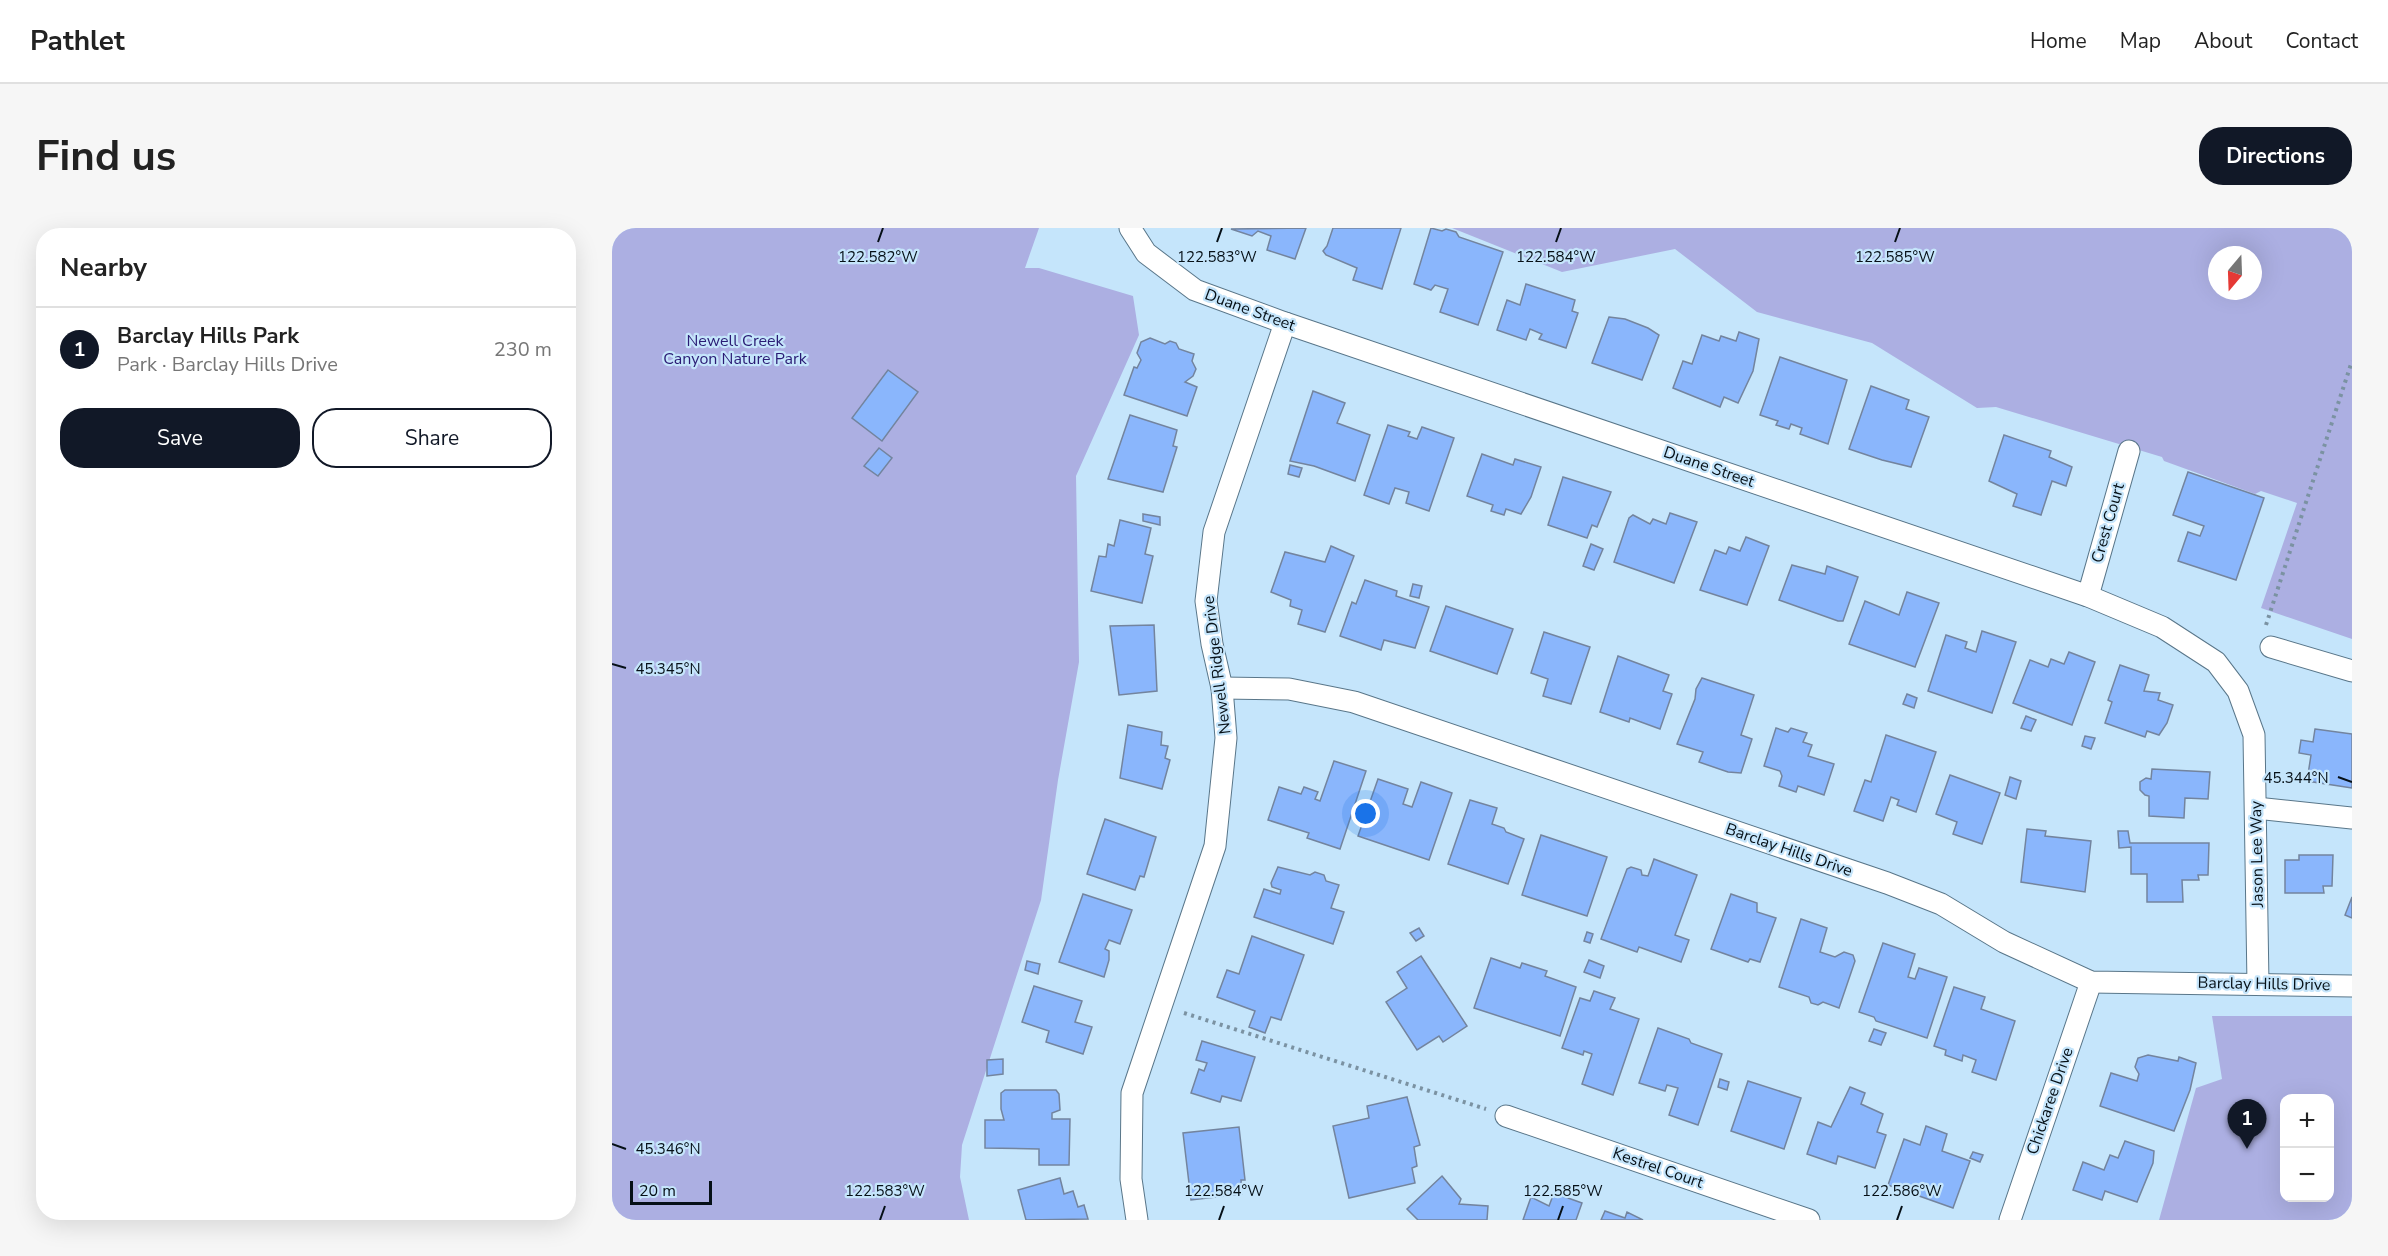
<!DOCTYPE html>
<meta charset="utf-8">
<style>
:root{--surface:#fff;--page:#f6f6f6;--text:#222;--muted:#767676;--line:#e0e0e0;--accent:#111827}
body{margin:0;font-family:"Nunito Sans",sans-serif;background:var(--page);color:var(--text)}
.controls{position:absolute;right:18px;bottom:18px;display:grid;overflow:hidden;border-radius:12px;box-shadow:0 6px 24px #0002}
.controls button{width:54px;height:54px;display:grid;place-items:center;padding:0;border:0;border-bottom:2px solid var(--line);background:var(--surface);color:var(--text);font:30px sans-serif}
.compass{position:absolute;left:1596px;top:18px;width:54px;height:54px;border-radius:50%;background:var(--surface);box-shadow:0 6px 24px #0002;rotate:199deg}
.scale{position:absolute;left:18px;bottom:15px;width:82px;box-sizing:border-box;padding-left:6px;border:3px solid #061017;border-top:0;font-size:16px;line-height:21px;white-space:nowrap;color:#061017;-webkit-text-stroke:4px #c5e5fb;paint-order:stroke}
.you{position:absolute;left:754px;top:586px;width:21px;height:21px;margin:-15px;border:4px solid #fff;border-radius:50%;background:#1a73e8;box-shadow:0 0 0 9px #1a73e833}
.badge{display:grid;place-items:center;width:39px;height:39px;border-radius:50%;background:var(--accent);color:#fff;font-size:20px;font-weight:700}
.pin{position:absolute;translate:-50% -50px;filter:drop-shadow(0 2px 3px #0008)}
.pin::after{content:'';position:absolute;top:32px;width:21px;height:18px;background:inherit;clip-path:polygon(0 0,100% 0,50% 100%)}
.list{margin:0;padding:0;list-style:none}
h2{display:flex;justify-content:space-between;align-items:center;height:78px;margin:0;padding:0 24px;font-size:26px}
h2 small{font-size:20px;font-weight:400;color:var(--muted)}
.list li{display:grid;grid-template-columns:39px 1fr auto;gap:18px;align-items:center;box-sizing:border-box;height:84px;padding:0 24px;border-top:2px solid var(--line)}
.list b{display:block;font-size:22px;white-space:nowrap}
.list p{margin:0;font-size:20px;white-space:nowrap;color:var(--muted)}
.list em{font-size:20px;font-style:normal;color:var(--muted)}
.actions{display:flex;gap:12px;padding:18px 24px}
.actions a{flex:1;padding:14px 0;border:2px solid var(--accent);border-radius:24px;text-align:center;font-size:21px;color:var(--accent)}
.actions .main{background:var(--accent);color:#fff}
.map{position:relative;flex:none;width:1740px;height:992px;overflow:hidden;border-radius:24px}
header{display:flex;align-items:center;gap:36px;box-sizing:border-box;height:84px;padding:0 30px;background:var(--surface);border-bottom:2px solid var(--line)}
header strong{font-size:28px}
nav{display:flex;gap:33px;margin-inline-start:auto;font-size:21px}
.intro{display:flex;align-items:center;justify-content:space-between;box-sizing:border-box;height:144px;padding:0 36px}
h1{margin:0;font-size:42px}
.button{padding:15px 27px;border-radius:24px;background:var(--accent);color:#fff;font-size:21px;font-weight:700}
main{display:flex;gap:36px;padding:0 36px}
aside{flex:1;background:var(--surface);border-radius:24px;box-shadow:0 6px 24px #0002}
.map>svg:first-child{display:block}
.green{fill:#acafe2;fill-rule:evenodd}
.building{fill:#8ab6fc;stroke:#73849e;stroke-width:1.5}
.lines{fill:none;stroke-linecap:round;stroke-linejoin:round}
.minor-casing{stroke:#597689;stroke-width:23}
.path{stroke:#7b92a2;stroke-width:4;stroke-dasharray:3 4.5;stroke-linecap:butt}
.minor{stroke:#fff;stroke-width:21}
.ticks{fill:none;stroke:#061017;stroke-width:2}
.labels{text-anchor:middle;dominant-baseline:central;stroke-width:4.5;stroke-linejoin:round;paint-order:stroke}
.street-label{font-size:16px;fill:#061017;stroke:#c5e5fb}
.park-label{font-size:16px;fill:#2a1b74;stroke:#c5e5fb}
.ticks-label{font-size:15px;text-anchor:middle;fill:#061017;stroke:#c5e5fb;stroke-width:4.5;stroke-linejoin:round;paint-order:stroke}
</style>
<header>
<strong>Pathlet</strong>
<nav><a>Home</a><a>Map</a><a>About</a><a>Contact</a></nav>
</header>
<div class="intro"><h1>Find us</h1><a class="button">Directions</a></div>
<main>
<aside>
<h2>Nearby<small></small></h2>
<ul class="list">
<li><span class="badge">1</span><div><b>Barclay Hills Park</b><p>Park · Barclay Hills Drive</p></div><em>230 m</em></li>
</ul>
<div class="actions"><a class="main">Save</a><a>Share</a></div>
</aside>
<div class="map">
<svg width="1740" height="992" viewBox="0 0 1740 992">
<rect width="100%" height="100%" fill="#c5e5fb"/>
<g class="green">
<polygon points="0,0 427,0 413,40 427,40 521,68 527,107 464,248 467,434 446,552 429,672 350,917 348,949 357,992 0,992"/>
<path d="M840,0h900v411l-91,-31 36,-105 -36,-12 -6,3 -91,-33 -2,-4 -166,-50 -19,1 -105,-65 -115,-31 -82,-63 -113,23zM1605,27h36v36h-36z"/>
<path d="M1600,788h140v204h-193l37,-132 26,-9zM1718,870v100h-46v-100z"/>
</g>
<g class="building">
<polygon points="694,0 683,31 655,22 659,8 646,3 640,8 619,1"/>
<polygon points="721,0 789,0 770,61 741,52 745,40 714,27 711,23 715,18"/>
<polygon points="819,0 830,3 834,1 844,4 847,9 891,24 866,97 828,84 836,61 823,57 819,62 802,56"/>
<polygon points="914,56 963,72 960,83 966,85 954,120 927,111 930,106 918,101 914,112 885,102 895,72 908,77"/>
<polygon points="997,89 1013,91 1036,100 1047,107 1030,152 980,135"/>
<polygon points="1127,104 1147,111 1141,143 1126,175 1112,169 1108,179 1061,160 1071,133 1080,136 1090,107 1107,113 1109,108 1124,113"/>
<polygon points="538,110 553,116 558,113 564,115 567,121 582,126 580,133 584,141 581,148 573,154 585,159 575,188 512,167 522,139 525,140 529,132 525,125 529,114"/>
<polygon points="1168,129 1235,152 1216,216 1188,206 1190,200 1179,196 1177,201 1164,197 1166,193 1148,187"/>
<polygon points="276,142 306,164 270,213 240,190"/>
<polygon points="1259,158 1297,172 1294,181 1317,189 1299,239 1270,232 1237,221"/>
<polygon points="701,163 733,175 725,195 758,207 743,253 702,238 678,233"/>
<polygon points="518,187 565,202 561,218 565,219 551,264 496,251"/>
<polygon points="776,197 798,204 796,208 805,211 810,199 842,210 817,283 794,275 797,264 783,260 777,276 752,267"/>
<polygon points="1392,207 1439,223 1437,229 1460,239 1454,258 1440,253 1429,287 1401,278 1405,266 1377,253"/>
<polygon points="267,220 280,230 266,248 252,238"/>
<polygon points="870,226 901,237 903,231 929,239 919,269 909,286 894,281 892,287 879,283 881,277 855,268"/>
<polygon points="678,237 690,240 687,249 676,246"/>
<polygon points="1576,244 1652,270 1624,352 1566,333 1576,304 1588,308 1592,298 1561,287"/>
<polygon points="951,249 999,264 985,299 980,297 975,310 936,297"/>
<polygon points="1058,285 1085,294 1062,355 1002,334 1017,290 1021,287 1038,296 1041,291 1054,296"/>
<polygon points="531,286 548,289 548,297 531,293"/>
<polygon points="508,292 539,300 533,326 541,328 530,375 479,363 487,328 494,329 496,316 502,318"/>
<polygon points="1134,309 1157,318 1135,377 1088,362 1103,322 1114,326 1117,319 1128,323"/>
<polygon points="979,316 991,321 982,342 971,338"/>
<polygon points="719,318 742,328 713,404 686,396 690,382 678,378 679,372 659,364 673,324 713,334"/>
<polygon points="1180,337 1213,346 1215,338 1246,349 1231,393 1226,393 1167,372"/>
<polygon points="753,352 785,363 784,368 817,379 803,420 772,412 769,422 728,408 740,374 744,376"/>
<polygon points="801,356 810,358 807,370 798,368"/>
<polygon points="1295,364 1327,375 1303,439 1237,416 1253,373 1287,387"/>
<polygon points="834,378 901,401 885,446 818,423"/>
<polygon points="542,397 545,463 507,467 498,398"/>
<polygon points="1370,403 1404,414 1380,485 1316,463 1334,407 1355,414 1353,420 1364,424"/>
<polygon points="932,404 978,419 959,476 931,468 936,451 919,445"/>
<polygon points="1457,424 1483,434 1460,497 1401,475 1418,432 1436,439 1439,431 1452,436"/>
<polygon points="1006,428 1057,447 1051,463 1060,466 1048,501 1018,490 1017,494 988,484"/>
<polygon points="1508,437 1537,447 1532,463 1548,465 1546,472 1561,477 1555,495 1547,507 1535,503 1533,509 1493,495 1500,474 1496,472"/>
<polygon points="1090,450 1142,467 1129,507 1140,511 1129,545 1116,544 1087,534 1091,524 1065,516 1083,471 1084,461"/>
<polygon points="1295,466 1305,470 1302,480 1291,476"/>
<polygon points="1414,488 1424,492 1419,503 1409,500"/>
<polygon points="516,497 550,504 549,517 556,518 553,530 558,532 550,561 508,550"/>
<polygon points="1164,500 1176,504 1179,500 1195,505 1191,514 1200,517 1196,528 1222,536 1212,567 1186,558 1184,564 1167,558 1170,548 1168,543 1152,538"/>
<polygon points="1703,501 1740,506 1740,560 1695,553 1699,527 1687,525 1689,512 1701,514"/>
<polygon points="1274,507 1324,524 1304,584 1285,577 1287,572 1279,569 1271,593 1242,583 1253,552 1259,554"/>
<polygon points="1473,508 1483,510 1479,521 1470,518"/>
<polygon points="722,533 754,543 728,621 695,610 697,605 656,592 667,559 689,566 692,559 706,564 703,571 708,573"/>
<polygon points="1540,541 1598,544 1596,571 1573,570 1572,590 1537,588 1537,568 1533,567 1528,562 1528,554 1534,550 1539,551"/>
<polygon points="1338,547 1388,565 1370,616 1341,606 1345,594 1324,586"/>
<polygon points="1398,549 1409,553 1404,571 1393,567"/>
<polygon points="766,551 796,561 791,576 800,579 809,554 840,565 817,632 746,608"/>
<polygon points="858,572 885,580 880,596 892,600 894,604 912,611 896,656 836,636"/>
<polygon points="493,591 544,609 532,649 528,648 523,662 475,646"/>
<polygon points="1415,601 1434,603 1433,608 1479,613 1473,664 1409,654"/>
<polygon points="1506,603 1516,603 1518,615 1597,615 1596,647 1586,647 1587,652 1570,652 1571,674 1535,674 1535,646 1519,646 1519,619 1507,620"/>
<polygon points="929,607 995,629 975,688 910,667"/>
<polygon points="1687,627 1721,627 1720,658 1711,658 1712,665 1673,665 1673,632 1687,632"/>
<polygon points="1042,631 1085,647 1063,707 1077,712 1069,734 1027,719 1025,724 989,711 1015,641 1019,639 1029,642 1030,647 1036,648"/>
<polygon points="666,639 698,647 703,644 712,647 714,653 727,657 719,680 732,684 721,716 642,689 652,661 668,666 669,662 660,659 659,655"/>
<polygon points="471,666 520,682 508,716 497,712 493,721 497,723 497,732 492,749 447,734"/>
<polygon points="1119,666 1145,675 1145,684 1164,690 1148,734 1138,731 1136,734 1099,721"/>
<polygon points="1740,669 1740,690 1733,687"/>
<polygon points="1189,691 1215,700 1208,724 1223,729 1232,724 1241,727 1243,733 1227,780 1211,774 1206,777 1199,775 1197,769 1167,759"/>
<polygon points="807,700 812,708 804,713 798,705"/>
<polygon points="975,704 981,706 978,715 972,713"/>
<polygon points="640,708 692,727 669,792 659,789 653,805 637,799 643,783 605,769 615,742 627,746"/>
<polygon points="1271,715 1303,726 1296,749 1303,751 1307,740 1335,749 1315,810 1264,793 1262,789 1247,784"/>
<polygon points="809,728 855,798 831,814 827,808 805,822 774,774 795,760 785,744"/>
<polygon points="879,730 908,740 910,735 935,743 933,748 964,759 948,808 862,780"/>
<polygon points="977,732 992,738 988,750 972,744"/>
<polygon points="415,733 428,736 426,746 413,742"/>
<polygon points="422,758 470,773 463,794 480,799 471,826 434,814 437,803 410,794"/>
<polygon points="1342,759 1373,769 1369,781 1403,793 1384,852 1360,844 1364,832 1351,827 1350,833 1333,827 1334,822 1322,818"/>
<polygon points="982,763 1003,770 998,781 1027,791 1001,867 970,856 980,826 972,823 971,827 950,820 968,770 978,773"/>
<polygon points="1046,800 1077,811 1079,815 1110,826 1086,897 1057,887 1066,860 1055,857 1053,863 1027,855"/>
<polygon points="1262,801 1274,805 1269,817 1257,813"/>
<polygon points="590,813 643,829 629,873 610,868 608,874 579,865 587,841 592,843 595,835 584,832"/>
<polygon points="1536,827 1566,833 1567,829 1584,835 1578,862 1562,903 1488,878 1499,845 1525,853 1527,846 1523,839 1526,830"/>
<polygon points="391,831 391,846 375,848 375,832"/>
<polygon points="1108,851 1117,854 1115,862 1106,859"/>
<polygon points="1136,853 1189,870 1172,921 1119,903"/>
<polygon points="1238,859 1253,865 1249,876 1271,886 1265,904 1274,907 1263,940 1226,928 1224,936 1195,926 1206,894 1219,899"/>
<polygon points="393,862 444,862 447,866 448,882 440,885 440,891 458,891 457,937 427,937 427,921 373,920 373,892 392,892 389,881 389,865"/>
<polygon points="795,869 808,917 802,919 805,938 800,940 803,955 737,970 721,898 757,890 755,878"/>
<polygon points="1314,898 1335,906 1330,923 1358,933 1341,980 1276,957 1292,911 1308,917"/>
<polygon points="627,899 633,952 629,952 630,966 579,972 571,905"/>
<polygon points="1513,913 1542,923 1541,935 1525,974 1493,963 1490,972 1461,962 1471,934 1492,942 1498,927 1506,930"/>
<polygon points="1361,924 1371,927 1368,934 1358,930"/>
<polygon points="830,948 849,971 847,976 876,978 875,992 806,992 795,981"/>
<polygon points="448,950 452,966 461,963 466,979 472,977 476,991 414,992 406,962"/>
<polygon points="942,965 970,975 964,992 911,992 919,969 937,978"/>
<polygon points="993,983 1013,990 1015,984 1031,992 989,992"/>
</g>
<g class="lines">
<g class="minor-casing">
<g id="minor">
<polyline points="518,0 534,25 583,62 673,95 1476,368 1550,399 1604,434 1626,463 1642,507 1646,756"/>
<polyline points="1476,368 1517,223"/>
<polyline points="1659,419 1740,443"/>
<polyline points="610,460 677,461 742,474 1275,655 1329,676 1392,714 1479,754 1740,758"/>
<polyline points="1644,580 1740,590"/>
<polyline points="894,888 1197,992"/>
<polyline points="525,992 519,951 520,865 603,618 614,510 610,460 600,416 594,373 602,304 673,95"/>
<polyline points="1398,992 1479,754"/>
</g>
</g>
<g class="path">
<polyline points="1654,397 1740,133"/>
<polyline points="572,785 874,881"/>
</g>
<use href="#minor" class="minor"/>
</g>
<path class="ticks" d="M266,14l5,-14M605,14l5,-14M944,14l5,-14M1283,14l5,-14M0,436l14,4M1726,549l14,5M0,916l14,5M268,992l5,-14M607,992l5,-14M946,992l5,-14M1285,992l5,-14"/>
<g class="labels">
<g class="street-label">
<text transform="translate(638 82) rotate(20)">Duane Street</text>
<text transform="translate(1097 239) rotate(19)">Duane Street</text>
<text transform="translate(1496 295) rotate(-74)">Crest Court</text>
<text transform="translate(605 437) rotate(-97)">Newell Ridge Drive</text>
<text transform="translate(1177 622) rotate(19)">Barclay Hills Drive</text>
<text transform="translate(1645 626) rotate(-91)">Jason Lee Way</text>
<text transform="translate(1652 756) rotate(1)">Barclay Hills Drive</text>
<text transform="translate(1438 873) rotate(-71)">Chickaree Drive</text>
<text transform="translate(1046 940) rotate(19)">Kestrel Court</text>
</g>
<g class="park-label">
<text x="123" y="113">Newell Creek<tspan x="123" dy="18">Canyon Nature Park</tspan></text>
</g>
</g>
<g class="ticks-label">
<text x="266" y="34">122.582°W</text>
<text x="605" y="34">122.583°W</text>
<text x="944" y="34">122.584°W</text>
<text x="1283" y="34">122.585°W</text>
<text x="56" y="446">45.345°N</text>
<text x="1684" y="555">45.344°N</text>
<text x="56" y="926">45.346°N</text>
<text x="273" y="968">122.583°W</text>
<text x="612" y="968">122.584°W</text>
<text x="951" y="968">122.585°W</text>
<text x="1290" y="968">122.586°W</text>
</g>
</svg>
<div class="controls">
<button>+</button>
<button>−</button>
</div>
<svg class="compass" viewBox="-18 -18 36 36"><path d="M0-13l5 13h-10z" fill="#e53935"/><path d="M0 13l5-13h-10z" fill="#767676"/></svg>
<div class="scale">20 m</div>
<div class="you"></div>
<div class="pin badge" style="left:1635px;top:921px">1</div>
</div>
</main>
